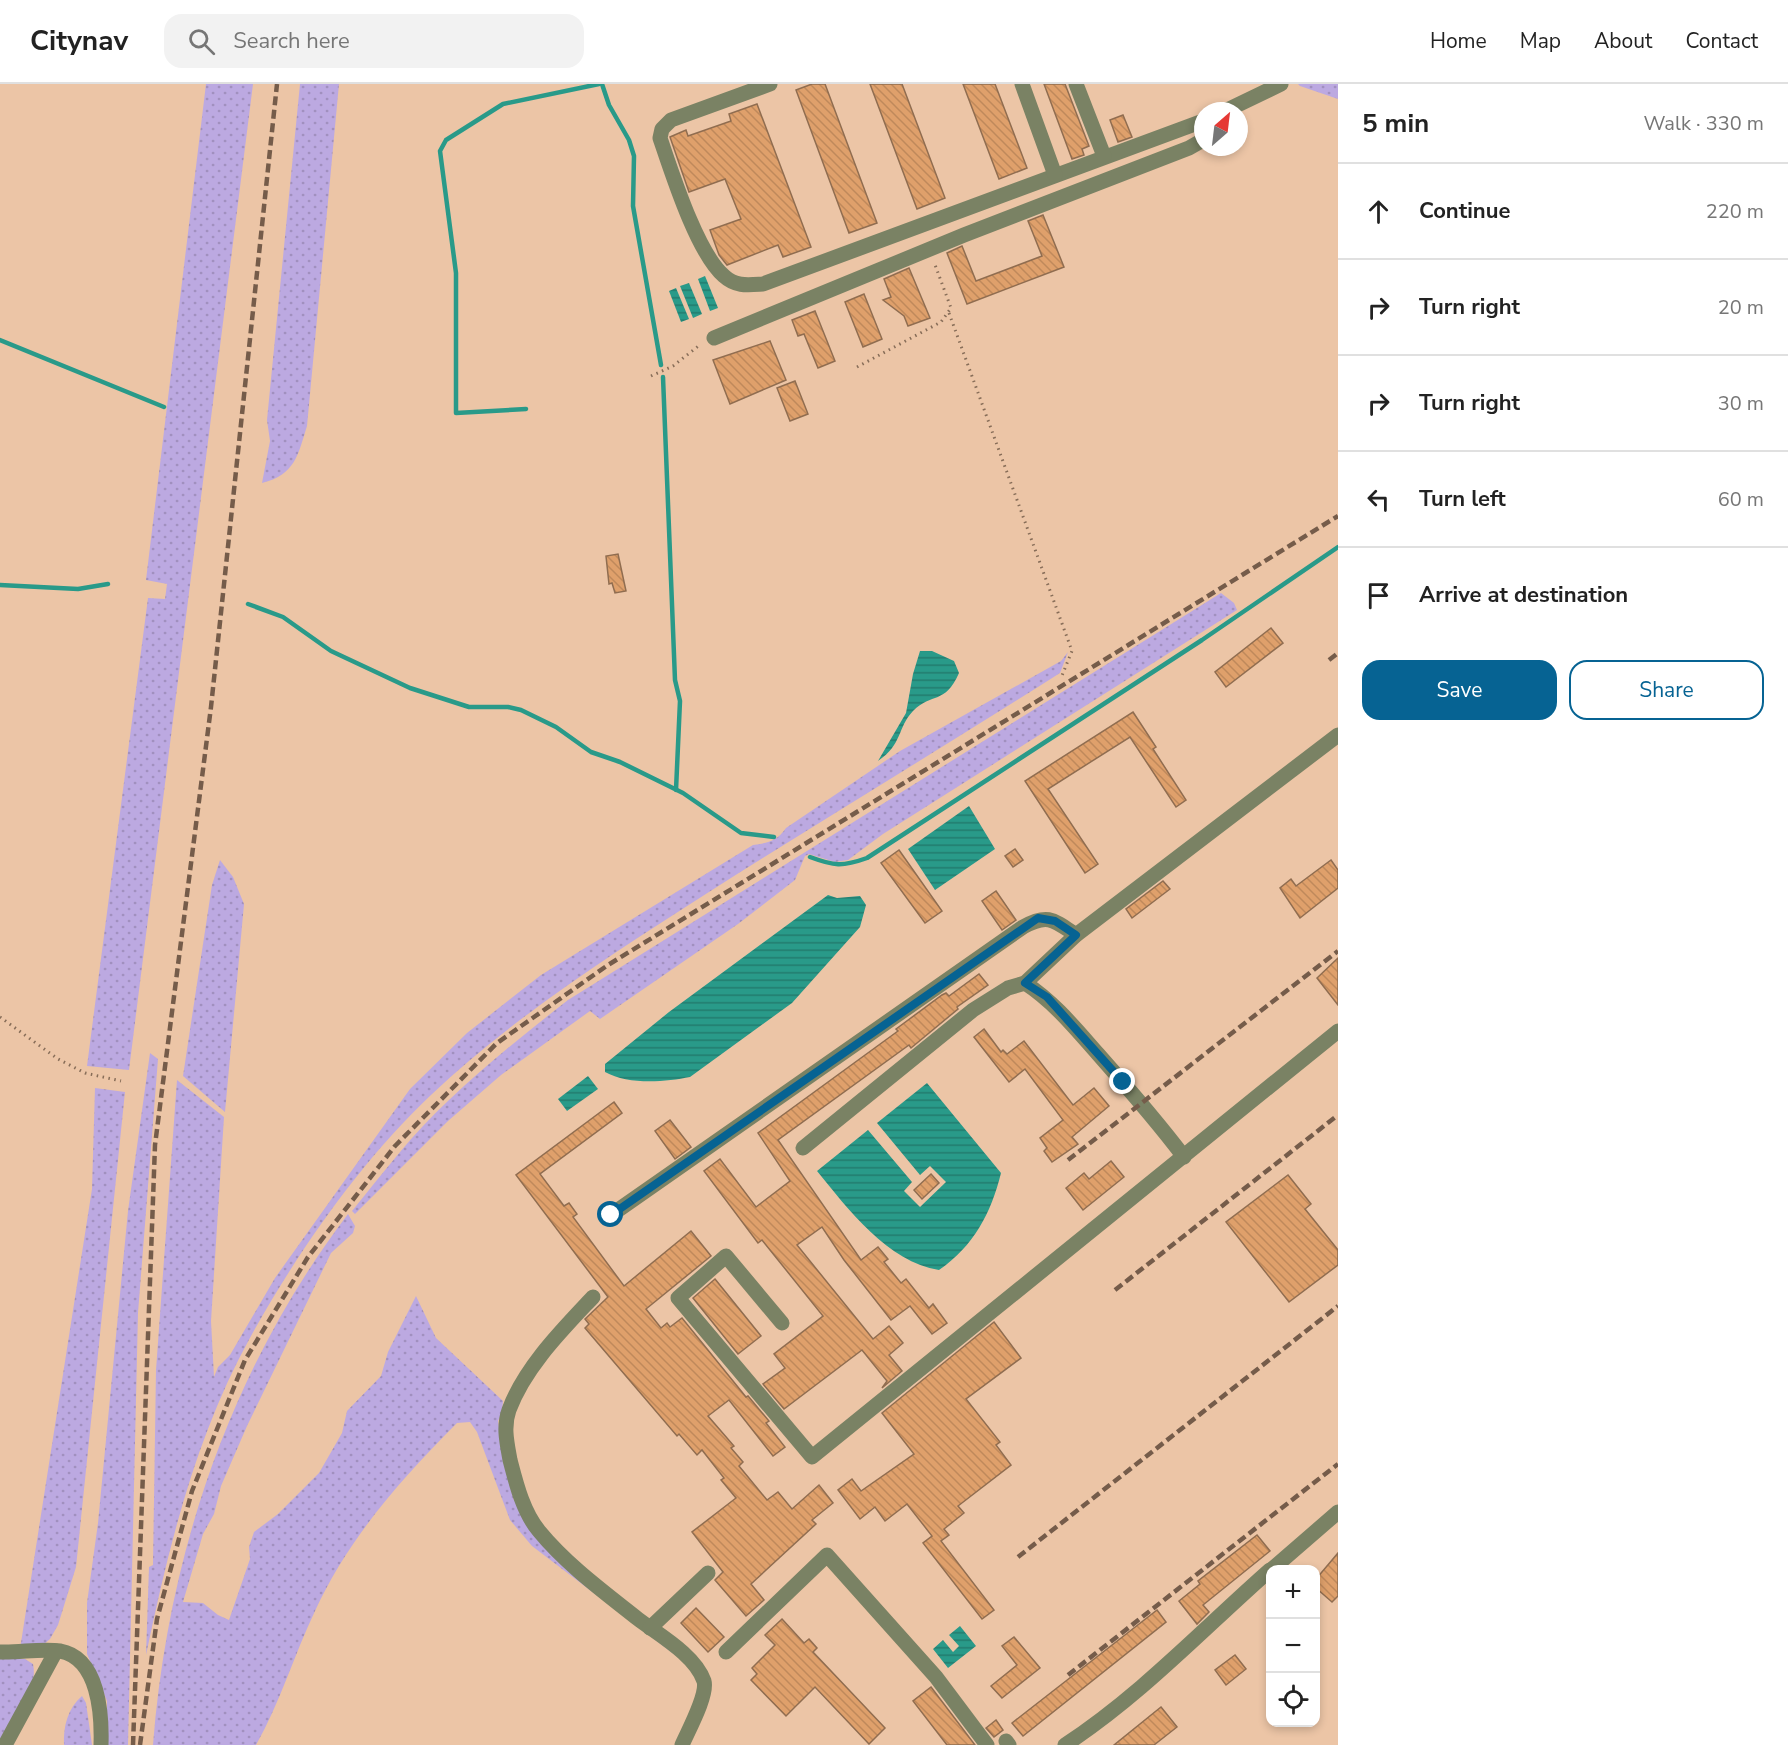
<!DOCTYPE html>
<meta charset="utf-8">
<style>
:root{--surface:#fff;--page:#f2f2f2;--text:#222;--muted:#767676;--line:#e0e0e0;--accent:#066393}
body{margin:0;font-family:"Nunito Sans",sans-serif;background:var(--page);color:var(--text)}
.controls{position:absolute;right:18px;bottom:18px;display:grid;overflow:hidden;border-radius:12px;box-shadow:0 3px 9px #0003}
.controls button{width:54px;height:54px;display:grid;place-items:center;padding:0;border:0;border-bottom:2px solid var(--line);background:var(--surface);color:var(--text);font:30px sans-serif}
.compass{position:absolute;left:1194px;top:18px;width:54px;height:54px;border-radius:50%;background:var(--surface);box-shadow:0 3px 9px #0003;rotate:28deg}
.stop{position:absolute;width:18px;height:18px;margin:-14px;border:4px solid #066393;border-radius:50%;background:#fff}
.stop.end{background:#066393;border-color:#fff;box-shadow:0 2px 6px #0008}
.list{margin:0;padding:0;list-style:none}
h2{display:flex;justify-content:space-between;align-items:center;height:78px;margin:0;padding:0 24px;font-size:26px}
h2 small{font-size:20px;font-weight:400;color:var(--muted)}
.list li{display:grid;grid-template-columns:39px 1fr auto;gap:18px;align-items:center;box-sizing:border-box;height:96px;padding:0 24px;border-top:2px solid var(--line)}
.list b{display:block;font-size:22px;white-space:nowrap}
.list em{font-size:20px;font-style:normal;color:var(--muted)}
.actions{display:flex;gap:12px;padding:18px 24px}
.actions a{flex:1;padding:14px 0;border:2px solid var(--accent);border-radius:18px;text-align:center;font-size:21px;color:var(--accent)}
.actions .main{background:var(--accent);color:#fff}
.icon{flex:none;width:33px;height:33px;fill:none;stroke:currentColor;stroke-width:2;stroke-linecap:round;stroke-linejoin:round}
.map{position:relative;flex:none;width:1338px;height:1661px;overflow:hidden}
header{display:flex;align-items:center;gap:36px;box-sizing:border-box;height:84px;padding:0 30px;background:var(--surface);border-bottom:2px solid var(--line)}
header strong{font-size:28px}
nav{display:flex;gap:33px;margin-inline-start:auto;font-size:21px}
.search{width:420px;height:54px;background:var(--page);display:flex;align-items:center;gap:15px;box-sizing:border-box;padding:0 21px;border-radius:18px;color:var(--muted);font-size:22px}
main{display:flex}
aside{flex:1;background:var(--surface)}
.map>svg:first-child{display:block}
.grass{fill:url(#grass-dots)}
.water{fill:url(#water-rules)}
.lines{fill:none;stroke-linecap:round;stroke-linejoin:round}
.stream{stroke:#299a89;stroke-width:4.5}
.building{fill:url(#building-back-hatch);stroke:#906d50;stroke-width:1.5}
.path{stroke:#876d58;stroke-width:3;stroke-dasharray:1.5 4.5;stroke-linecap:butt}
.minor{stroke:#7a8264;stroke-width:15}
.rail{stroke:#755c4a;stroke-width:4.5;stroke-dasharray:9 4.5;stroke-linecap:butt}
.route{stroke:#066393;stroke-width:8}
</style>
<header>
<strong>Citynav</strong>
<div class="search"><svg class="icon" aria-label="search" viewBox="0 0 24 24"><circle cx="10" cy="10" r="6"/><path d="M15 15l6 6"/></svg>Search here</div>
<nav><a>Home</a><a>Map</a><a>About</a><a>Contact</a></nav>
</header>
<main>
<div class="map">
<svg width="1338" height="1661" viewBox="0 0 1338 1661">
<defs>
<pattern id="grass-dots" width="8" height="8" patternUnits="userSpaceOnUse" patternTransform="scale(1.5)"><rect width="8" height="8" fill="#bca9e1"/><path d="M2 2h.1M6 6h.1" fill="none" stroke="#a190bf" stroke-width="1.8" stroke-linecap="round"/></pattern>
<pattern id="water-rules" width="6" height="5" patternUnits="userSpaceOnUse" patternTransform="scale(1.5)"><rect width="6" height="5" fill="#299a89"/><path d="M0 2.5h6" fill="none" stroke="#227c6e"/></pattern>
<pattern id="building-back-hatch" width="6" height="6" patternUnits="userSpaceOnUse" patternTransform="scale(1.5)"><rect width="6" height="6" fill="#dfa06b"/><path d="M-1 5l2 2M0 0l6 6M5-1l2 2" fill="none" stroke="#bf895b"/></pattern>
</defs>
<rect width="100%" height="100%" fill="#ecc5a6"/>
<g class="grass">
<polygon points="206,0 253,0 129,986 87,982 148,514 165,515 167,500 146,496"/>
<path d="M300,0h39l-32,342c-9,29 -12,49 -45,57l8,-42 -3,-21z"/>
<polygon points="1298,0 1338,0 1338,15 1300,2"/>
<path d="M1221,509l13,10 3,7 -354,224 -35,26 -13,2 -26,-8 -4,2 -10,24 -57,44 -138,95 -10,-8 -89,64 -53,46 -93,93 -3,-3c31,-38 61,-78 97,-111 38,-36 78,-68 119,-100z"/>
<path d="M1068,568l-8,21c-116,74 -235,145 -351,219 -97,62 -193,123 -278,203 -70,66 -133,156 -180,241 -55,99 -82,209 -105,319l3,-88 4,-2 3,-195 21,-290 47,37 -13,204 3,56 4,-10 12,-12 45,-77 135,-189 57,-56 74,-58 212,-130c15,-2 24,-4 33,-17l114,-77 161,-90z"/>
<polygon points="220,776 233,793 244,820 225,1028 183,992 212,801"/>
<polygon points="150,969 158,975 138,1229 128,1661 107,1661 107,1617 87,1570 87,1519 98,1439 128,1127"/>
<polygon points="95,1004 125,1008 76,1483 58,1541 50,1555 43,1561 20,1565 92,1105"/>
<path d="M348,1130l7,12 -2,7 -22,20 -84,173 -26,60 -7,28 -11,20 -20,68 20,1 15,12 11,5 21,-61 -1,-12 5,-15 24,-18 41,-41 23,-40 5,-22 34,-35 7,-24 28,-56 20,42 67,63 -1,12 -4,8 9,54 7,25 165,158 -147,-112 -22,-26 -33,-88 -7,-10 -13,1c-56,56 -109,116 -142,188 -21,44 -35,92 -59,134h-103c15,-192 78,-377 195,-531z"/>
<path d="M0,1575h25l8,5c6,26 -21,58 -33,81z"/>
<path d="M82,1612l4,7 6,42h-28c-1,-19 4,-37 18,-49z"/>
</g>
<g class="water">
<polygon points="705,192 718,224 710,227 698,195"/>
<polygon points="689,199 702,230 693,234 680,202"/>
<polygon points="676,204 689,235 681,238 669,207"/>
<path d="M920,567h12l22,10 5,12c-14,32 -27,19 -46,38 -16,17 -10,33 -35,50l28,-48 7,-39z"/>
<polygon points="969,722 995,765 935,806 908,765"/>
<path d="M828,811l9,3 23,-2 6,9 -6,22 -68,76 -102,74c-25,5 -62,8 -85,-5v-8l64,-52z"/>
<polygon points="588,992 598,1005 567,1027 558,1015"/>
<path d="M927,999l74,90c-10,40 -27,73 -62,97 -51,-8 -91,-61 -122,-99l51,-41 44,52 -8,9 16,16 26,-25 -16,-16 -10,9 -43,-52z"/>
<polygon points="960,1542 976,1562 948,1584 933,1565 943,1556 953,1568 959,1562 949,1551"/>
</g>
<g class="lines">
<g class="stream">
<polyline points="602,0 609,21 629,56 634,72 633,122 661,281"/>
<polyline points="0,256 164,323"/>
<polyline points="663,293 675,596 680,617 676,706"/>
<polyline points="526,325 456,329 456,189 440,67 446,56 503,20 599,0"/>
<polyline points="0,501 78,505 108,500"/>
<polyline points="248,520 283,533 331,567 410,604 469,623 508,623 521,626 556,643 591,668 620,678 683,709 741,749 774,753"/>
<path d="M810,773c24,9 32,10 57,1l335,-218 136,-93"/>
</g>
</g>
<g class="building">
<polygon points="812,0 825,0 877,139 849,149 796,6"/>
<polygon points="870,0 902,0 945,114 917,125"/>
<polygon points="963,0 995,0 1027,84 999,95"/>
<polygon points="1044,0 1065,0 1089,62 1082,65 1084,71 1072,75"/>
<polygon points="757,20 811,163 783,173 778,161 727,181 719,171 710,146 741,135 725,95 689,108 670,53 686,46 688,52 731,37 729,30"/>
<polygon points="1123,31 1132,53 1118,58 1110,36"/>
<polygon points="1043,131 1064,183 967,220 947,169 962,162 976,197 1042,172 1028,137"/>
<polygon points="909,184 930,234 908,242 904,232 883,216 891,213 884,195"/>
<polygon points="864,210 882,255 863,263 845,218"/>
<polygon points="815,227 835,277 818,284 804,250 798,252 792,236"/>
<polygon points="770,257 786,296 730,320 713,276"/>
<polygon points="795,297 808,330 790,337 777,304"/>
<polygon points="618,470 626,507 615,509 612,499 609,500 606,472"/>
<polygon points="1271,544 1283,559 1226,603 1215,588"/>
<polygon points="1133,628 1156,663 1153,665 1186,716 1176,723 1130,653 1048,705 1098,780 1085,789 1025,697"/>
<polygon points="1015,765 1023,776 1013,783 1005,772"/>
<polygon points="899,766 942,827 925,839 881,779"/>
<polygon points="1331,776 1338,786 1338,804 1300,834 1280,804 1291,795 1296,802"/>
<polygon points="1163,797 1170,805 1132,834 1126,825"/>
<polygon points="996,807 1016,836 1002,846 982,817"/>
<polygon points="1338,874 1338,921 1317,894"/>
<polygon points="979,890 988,901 957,923 958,925 911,964 909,961 778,1056 861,1176 878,1163 888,1175 884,1178 901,1199 906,1195 929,1224 933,1220 947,1239 932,1250 910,1222 891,1236 844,1176 822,1143 797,1161 873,1255 889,1242 903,1259 889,1271 902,1287 882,1304 887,1297 862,1266 784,1325 763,1300 785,1284 774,1270 823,1232 762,1156 758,1159 704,1087 720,1075 756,1123 790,1097 758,1049 898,947 896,945 942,911 946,909 949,912"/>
<polygon points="984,945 1001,968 1003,966 1007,970 1024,957 1073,1021 1094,1004 1109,1022 1072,1053 1078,1060 1052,1078 1044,1067 1047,1064 1040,1054 1063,1036 1025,985 1009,998 974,953"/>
<polygon points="614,1018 622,1029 540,1090 564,1122 569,1119 577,1130 573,1133 624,1202 691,1147 711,1172 646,1225 661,1244 667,1239 670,1243 682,1234 746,1313 748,1312 769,1337 766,1339 785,1363 773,1372 729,1316 708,1332 734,1362 731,1364 743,1378 739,1382 767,1416 778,1408 792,1425 819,1401 833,1419 812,1436 816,1440 751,1500 764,1516 746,1532 715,1496 723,1488 692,1448 736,1414 721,1396 724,1394 702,1366 697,1371 679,1350 677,1352 585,1244 589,1240 585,1235 608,1213 516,1091"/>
<polygon points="670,1036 691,1063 675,1075 655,1047"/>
<polygon points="1111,1077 1124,1093 1083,1126 1066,1104 1084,1089 1089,1095"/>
<polygon points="931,1090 939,1099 922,1115 914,1106"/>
<polygon points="1288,1091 1311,1120 1305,1125 1338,1166 1338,1181 1289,1218 1226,1138"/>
<polygon points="715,1195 761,1252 738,1270 693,1214"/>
<polygon points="994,1238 1021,1274 966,1315 1000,1358 996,1361 1011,1381 958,1422 964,1429 944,1445 949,1451 941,1457 994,1526 982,1535 923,1459 932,1452 907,1420 885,1437 875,1423 860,1435 838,1406 852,1395 861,1407 914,1370 882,1329"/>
<polygon points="1257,1451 1270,1467 1203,1521 1209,1528 1197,1540 1179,1517 1200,1500 1198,1497"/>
<polygon points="1338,1469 1338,1512 1332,1518 1316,1504 1316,1495"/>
<polygon points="696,1524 724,1553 708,1568 681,1539"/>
<polygon points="1157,1526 1166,1538 1023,1652 1012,1639"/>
<polygon points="782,1535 804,1559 809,1555 817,1564 813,1568 885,1644 869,1660 815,1603 786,1632 751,1596 757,1590 752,1584 775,1561 765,1551"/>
<polygon points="1014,1553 1040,1584 1002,1614 991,1602 1017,1581 1002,1562"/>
<polygon points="1235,1571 1246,1585 1226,1601 1215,1586"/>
<polygon points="931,1603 975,1661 947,1661 913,1617"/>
<polygon points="1161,1623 1177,1643 1154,1661 1114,1661"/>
<polygon points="996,1636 1003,1646 994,1653 986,1644"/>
</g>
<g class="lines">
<g class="path">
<polyline points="949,229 1072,567 1061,594"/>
<polyline points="857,283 941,238 951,224 934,178"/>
<polyline points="651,292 673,282 701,260"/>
<polyline points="0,933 58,975 85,989 121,997"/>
</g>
<g class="minor">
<path d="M770,0l-99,36 -9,9 -2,9c12,35 37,115 64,138 12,11 24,9 39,8l440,-163"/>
<polyline points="1022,0 1055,91"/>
<polyline points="1076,0 1104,72"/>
<polyline points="1225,27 1281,0"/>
<polyline points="714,254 964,151 1189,64 1203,56"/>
<path d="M1025,899c29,19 50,45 73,71 30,34 59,67 86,103"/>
<polyline points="803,1064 973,926 1008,904 1025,899 1076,851 1338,651"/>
<path d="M611,1131l412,-288c25,-14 31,-7 53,8"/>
<path d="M593,1213c-31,33 -68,70 -84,113 -6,17 -2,33 1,50 6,23 13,52 29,71 28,34 65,61 99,88 21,16 57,36 66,62 4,14 -16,50 -22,64"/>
<polyline points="782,1239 726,1172 678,1214 812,1373 1338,947"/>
<polyline points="1271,1486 1338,1428"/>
<polyline points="650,1544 708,1489"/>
<path d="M0,1568c19,1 41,-4 60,-1 39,7 42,64 41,94"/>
<polyline points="726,1568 827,1471 936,1593 987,1661"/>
<polyline points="1006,1657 1009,1661"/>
<polyline points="5,1661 56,1567"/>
<path d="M1065,1661c75,-49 138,-116 205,-175"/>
</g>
<g class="rail">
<polyline points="1329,576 1338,569"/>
<polyline points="1068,1076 1338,867"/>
<polyline points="1115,1206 1338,1031"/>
<polyline points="1018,1473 1338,1222"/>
<polyline points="1068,1591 1338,1380"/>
<polyline points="133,1661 155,1061 211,623 277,0"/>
<polyline points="140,1661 157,1535 192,1407 245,1276 308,1173 395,1062 497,959 608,881 1338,432"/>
</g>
</g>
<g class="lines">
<polyline class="route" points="611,1131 1038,834 1055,837 1076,851 1025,899 1047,913 1123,998"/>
</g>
</svg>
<div class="controls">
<button>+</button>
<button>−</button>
<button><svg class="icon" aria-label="locate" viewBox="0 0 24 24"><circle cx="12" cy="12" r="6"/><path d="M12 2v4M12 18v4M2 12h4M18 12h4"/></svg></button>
</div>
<svg class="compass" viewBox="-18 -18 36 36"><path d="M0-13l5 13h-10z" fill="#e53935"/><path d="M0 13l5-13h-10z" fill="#767676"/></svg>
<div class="stop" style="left:611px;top:1131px"></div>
<div class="stop end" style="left:1123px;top:998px"></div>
</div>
<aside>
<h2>5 min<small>Walk · 330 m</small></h2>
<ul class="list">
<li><svg class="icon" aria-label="ahead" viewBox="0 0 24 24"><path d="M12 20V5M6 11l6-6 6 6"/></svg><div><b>Continue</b></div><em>220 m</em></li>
<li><svg class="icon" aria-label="right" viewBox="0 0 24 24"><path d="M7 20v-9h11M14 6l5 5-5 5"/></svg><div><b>Turn right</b></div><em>20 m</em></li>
<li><svg class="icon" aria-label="right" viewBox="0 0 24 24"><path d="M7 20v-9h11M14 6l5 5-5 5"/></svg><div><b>Turn right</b></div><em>30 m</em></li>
<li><svg class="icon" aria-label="left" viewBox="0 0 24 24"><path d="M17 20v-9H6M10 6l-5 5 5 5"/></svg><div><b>Turn left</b></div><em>60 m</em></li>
<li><svg class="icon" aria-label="arrive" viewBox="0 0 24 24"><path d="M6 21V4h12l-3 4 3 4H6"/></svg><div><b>Arrive at destination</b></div></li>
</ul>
<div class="actions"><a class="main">Save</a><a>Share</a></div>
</aside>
</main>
